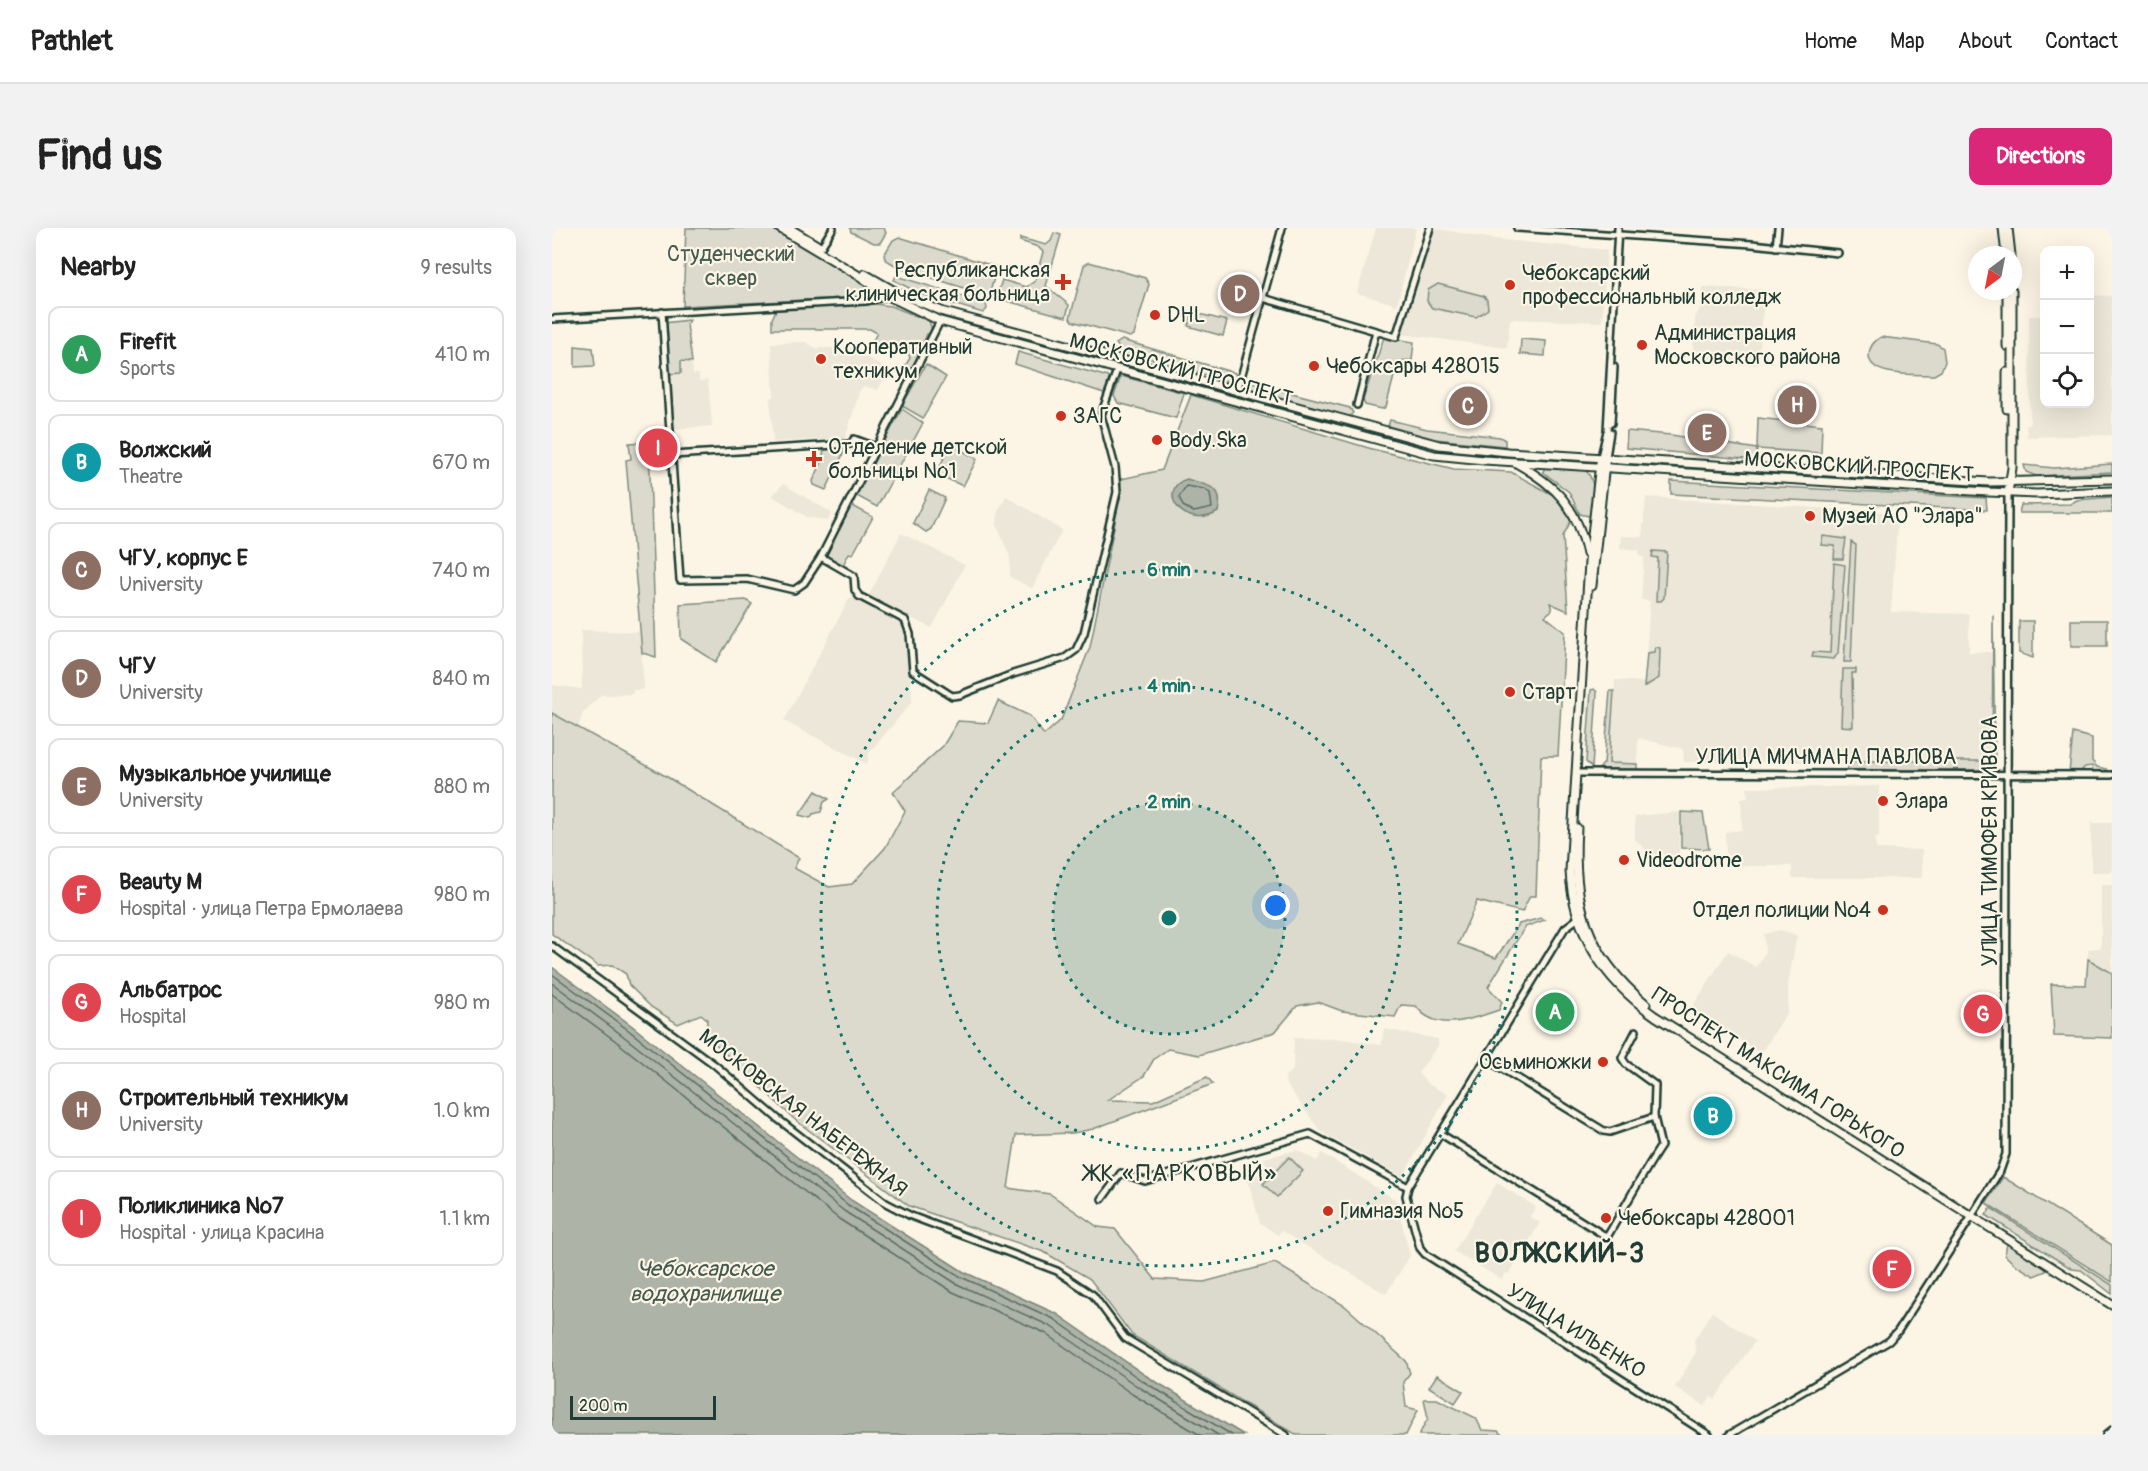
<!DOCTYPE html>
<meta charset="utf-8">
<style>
:root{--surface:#fff;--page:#f2f2f2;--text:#222;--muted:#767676;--line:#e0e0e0;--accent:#db2777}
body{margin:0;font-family:Pangolin,sans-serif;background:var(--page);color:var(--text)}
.controls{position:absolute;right:18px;top:18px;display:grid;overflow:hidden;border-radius:12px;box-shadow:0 6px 24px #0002}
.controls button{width:54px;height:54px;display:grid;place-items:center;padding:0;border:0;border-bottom:2px solid var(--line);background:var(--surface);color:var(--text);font:30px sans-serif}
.compass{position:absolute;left:1416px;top:18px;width:54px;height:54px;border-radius:50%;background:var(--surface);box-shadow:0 6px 24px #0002;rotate:212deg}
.scale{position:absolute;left:18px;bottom:15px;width:146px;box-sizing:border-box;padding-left:6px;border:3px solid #1f3d34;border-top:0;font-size:16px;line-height:21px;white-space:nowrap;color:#1f3d34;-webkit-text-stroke:4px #fcf5e5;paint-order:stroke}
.you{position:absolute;left:724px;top:678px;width:21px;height:21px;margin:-15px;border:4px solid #fff;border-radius:50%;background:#1a73e8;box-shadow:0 0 0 9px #1a73e833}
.badge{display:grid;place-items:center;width:39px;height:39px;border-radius:50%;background:var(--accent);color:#fff;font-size:20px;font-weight:700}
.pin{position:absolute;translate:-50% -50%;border:3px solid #fff;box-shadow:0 2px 6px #0006}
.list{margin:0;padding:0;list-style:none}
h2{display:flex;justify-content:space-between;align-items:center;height:78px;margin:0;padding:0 24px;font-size:26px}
h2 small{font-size:20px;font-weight:400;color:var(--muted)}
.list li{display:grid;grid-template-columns:39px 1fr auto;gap:18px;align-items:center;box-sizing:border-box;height:96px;margin:0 12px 12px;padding:0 12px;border:2px solid var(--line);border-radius:12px}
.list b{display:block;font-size:22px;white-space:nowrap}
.list p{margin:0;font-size:20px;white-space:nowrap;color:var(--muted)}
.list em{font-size:20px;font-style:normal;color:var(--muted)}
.icon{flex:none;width:33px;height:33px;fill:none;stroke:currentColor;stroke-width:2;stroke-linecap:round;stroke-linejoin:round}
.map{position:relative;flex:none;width:1560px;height:1207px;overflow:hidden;border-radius:12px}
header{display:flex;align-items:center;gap:36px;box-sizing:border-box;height:84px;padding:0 30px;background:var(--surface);border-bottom:2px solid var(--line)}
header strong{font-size:28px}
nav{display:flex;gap:33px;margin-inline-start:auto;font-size:21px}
.intro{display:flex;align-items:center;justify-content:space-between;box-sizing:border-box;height:144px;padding:0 36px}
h1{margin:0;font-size:42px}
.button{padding:15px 27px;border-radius:12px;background:var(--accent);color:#fff;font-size:21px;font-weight:700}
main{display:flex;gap:36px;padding:0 36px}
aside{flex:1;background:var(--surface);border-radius:12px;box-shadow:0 6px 24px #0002}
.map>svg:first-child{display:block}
.built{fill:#ece7d8}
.green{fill:#dcdacc;stroke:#7e8c80;stroke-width:1.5}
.water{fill:#aeb3a7;stroke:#758479;stroke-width:1.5}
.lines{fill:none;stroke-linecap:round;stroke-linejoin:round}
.shore{stroke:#586c62;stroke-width:1.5}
.minor-casing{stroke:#1f3d34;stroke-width:10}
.major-casing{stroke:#1f3d34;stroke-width:11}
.minor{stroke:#fcf5e5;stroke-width:5}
.major{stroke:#fcf5e5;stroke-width:7}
.ring{fill:none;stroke:#0f766e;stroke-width:3;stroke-dasharray:3 6}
.poi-dot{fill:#c8321e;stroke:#fcf5e5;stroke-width:2}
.labels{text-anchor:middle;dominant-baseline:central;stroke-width:4.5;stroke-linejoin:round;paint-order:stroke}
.park-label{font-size:21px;fill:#455c52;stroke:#fcf5e5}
.poi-label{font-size:21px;fill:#1f3d34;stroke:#fcf5e5;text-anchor:start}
.street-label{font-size:21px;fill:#1f3d34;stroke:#fcf5e5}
.water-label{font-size:22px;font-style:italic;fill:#435a51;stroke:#fcf5e5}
.quarter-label{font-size:24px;letter-spacing:1.5px;fill:#1f3d34;stroke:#fcf5e5}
.district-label{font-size:27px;font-weight:bold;letter-spacing:1.5px;fill:#1f3d34;stroke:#fcf5e5}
.centre{fill:#0f766e;stroke:#fcf5e5;stroke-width:3}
.ring-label{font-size:18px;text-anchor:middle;font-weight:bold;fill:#0f766e;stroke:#fcf5e5;stroke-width:4.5;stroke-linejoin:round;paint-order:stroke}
</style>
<header>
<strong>Pathlet</strong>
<nav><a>Home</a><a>Map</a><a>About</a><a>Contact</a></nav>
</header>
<div class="intro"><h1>Find us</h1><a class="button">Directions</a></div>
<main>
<aside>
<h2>Nearby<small>9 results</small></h2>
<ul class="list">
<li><span class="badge" style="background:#2e9e5b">A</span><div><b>Firefit</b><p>Sports</p></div><em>410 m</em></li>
<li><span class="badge" style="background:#0f9aa8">B</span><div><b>Волжский</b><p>Theatre</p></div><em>670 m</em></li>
<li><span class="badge" style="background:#8d6e63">C</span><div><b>ЧГУ, корпус Е</b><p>University</p></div><em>740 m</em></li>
<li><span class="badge" style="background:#8d6e63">D</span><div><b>ЧГУ</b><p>University</p></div><em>840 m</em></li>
<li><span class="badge" style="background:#8d6e63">E</span><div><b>Музыкальное училище</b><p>University</p></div><em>880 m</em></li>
<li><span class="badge" style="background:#e0444e">F</span><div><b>Beauty M</b><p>Hospital · улица Петра Ермолаева</p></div><em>980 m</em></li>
<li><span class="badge" style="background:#e0444e">G</span><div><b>Альбатрос</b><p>Hospital</p></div><em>980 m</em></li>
<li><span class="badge" style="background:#8d6e63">H</span><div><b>Строительный техникум</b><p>University</p></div><em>1.0 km</em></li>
<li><span class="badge" style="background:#e0444e">I</span><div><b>Поликлиника №7</b><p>Hospital · улица Красина</p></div><em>1.1 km</em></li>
</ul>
</aside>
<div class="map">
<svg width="1560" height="1207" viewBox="0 0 1560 1207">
<rect width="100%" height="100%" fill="#fcf5e5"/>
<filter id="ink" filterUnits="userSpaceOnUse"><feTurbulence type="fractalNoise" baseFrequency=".0167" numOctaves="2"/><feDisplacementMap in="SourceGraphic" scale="12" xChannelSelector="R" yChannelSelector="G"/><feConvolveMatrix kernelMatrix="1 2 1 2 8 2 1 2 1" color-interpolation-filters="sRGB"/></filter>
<g filter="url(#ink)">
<g class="built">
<polygon points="824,0 864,0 845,77 805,65"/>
<polygon points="881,0 942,11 1055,22 1050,94 958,91 955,120 849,106"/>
<polygon points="1151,59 1213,62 1206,137 1140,135 1143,90 1150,76"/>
<polygon points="1538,67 1560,68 1560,207 1475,209 1474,197 1478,197 1477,88 1492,88 1492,176 1538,176"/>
<polygon points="253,114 264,120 299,120 336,142 326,162 312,158 308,162 293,211 221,214 218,170 222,169 219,115"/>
<polygon points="129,133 140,134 141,146 147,146 147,153 156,152 160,198 121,201 117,146 129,145"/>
<polygon points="231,256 280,285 276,293 255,289 220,268"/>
<polygon points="454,268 510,302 480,360 458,349 458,329 445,297 446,283"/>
<polygon points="1094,269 1346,285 1339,384 1417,386 1417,424 1441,424 1437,533 1132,534 1131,521 1086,510 1085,536 1057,535 1063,452 1092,454 1098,373 1089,372 1092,329 1087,328 1087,322 1068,320 1069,308 1090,309"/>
<polygon points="349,305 413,337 380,400 316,369"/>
<polygon points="302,370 352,394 356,406 360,474 317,525 315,536 232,493 297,371"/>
<polygon points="29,402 88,404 92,459 89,462 81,462 81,466 49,467 31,485 26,500 0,485 0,457 30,461"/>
<polygon points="1327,558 1327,609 1323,610 1324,621 1370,622 1370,650 1240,650 1240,638 1175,638 1173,604 1190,602 1189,570 1196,570 1195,560"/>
<polygon points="1128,584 1127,627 1101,629 1083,611 1083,588"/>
<rect x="1539" y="595" width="21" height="49"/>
<polygon points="1549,657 1560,657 1560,810 1502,808 1499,756 1535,757 1536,721 1549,720"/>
<polygon points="1228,702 1245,707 1236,757 1236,783 1209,826 1139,781 1176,723 1204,739 1213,725 1212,706"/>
<polygon points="832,801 886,811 886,818 866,845 876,856 896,866 851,949 769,904 734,856 733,848 741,842 742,810 790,811 829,817"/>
<polygon points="745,922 765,933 770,925 844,972 858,1028 834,1066 729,1003 726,1007 708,995 695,949 711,945 715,940 712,930"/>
<polygon points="945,955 984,979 978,989 988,995 957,1046 954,1045 950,1052 902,1023"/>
<polygon points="1160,1084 1203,1113 1163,1171 1159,1168 1153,1178 1123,1159 1144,1124 1142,1112"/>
</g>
<g class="green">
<polygon points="134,0 221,0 315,57 319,64 314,69 131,78"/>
<polygon points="298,0 332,0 334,5 328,15 322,15 299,4"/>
<polygon points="502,5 509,7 494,58 517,77 514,89 444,70 450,52 474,59 483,53 491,24 486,19 468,13 468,10 494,17 499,13"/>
<polygon points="347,9 445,39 437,68 346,39 333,31 332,27 341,12"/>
<polygon points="537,34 593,50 597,56 582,107 578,109 520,93 518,90 532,37"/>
<polygon points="344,48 434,75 435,81 431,85 368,66 342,52"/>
<polygon points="886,56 932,68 935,72 936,81 924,89 880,80 875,73 876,62"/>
<polygon points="323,76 339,78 377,93 380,102 379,106 375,106 357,149 349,145 358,130 356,125 344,118 340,124 321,112 325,105 318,101 220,101 220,91 224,82"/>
<polygon points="640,84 675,93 671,108 636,98"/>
<polygon points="137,92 135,96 140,134 129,133 129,145 117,146 112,95"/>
<polygon points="425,97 784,195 783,197 425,100"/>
<polygon points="832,109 862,114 860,132 846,133 834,179 830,181 813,177 811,172"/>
<path d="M1329,109l56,7 6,4 2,14 -4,9 -7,4c-18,-1 -65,3 -65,-20 0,-8 5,-14 12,-18z"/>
<polygon points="969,111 994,113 993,128 968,126"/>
<polygon points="570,112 683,145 687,151 680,155 569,122 564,116"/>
<polygon points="23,118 41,120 43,138 23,139"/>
<polygon points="466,124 560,150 555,166 463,136"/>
<polygon points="374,136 394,149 371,190 352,179 351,176"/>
<polygon points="569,148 632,165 624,190 566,175 562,168"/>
<polygon points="697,154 798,180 801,185 797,189 695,161"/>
<path d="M639,167l181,54 82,20 57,3 44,24 16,25 -8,15 5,75 -18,-8 2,7 -7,6 20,16 -7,124h-17l-5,140h-6l-8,16 -45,-11 -19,43 38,14 23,-34 22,-6 4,2 -20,7 -37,60 14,15 -3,8c-27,9 -63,24 -83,-4l-15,-1 -6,12 -53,-6 -24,-9 -21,4 -22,26 -76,23 -31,-6 -14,10 -10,17 -36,24 45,1 54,-24 6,7 -120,45 -20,4 -57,2 -8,53 42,6 48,33 17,2 40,50 49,3 71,-19 70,43 61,55 4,12 -7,9 3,25 12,3 -12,25h-109l-165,-100 -42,-56 -46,-27 -135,-46 -115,-87 -87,-83v-17l-6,-5 -23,10 -27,-17 -22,-22 -3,-11 -14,-9 -14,1 -46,-32v-221l117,65 130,80 -5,10 35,19 23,-3 33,-36 20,-37 -12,-19 50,-46 15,-25 30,2 10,-22 32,15 14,19 17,-15 29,-73 30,-150 1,-18 41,-9z"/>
<polygon points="350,181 371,195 325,279 305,268 305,265"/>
<polygon points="1206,190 1270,197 1269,225 1205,221 1204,232 1074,220 1075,203 1119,207 1205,221"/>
<polygon points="838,192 875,201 948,209 953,212 953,218 883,211 836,198"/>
<polygon points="796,198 890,221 1035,234 907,226 795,200"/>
<polygon points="97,214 104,429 90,425 74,232 79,231 77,215"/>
<polygon points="399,216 425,231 411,258 384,246"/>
<polygon points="291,219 293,222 274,262 262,257 261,253 270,234 272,220"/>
<polygon points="1060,233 1447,257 1447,259 1060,235"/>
<polygon points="1560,236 1560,244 1484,248 1474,244 1472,237 1502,240"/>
<path d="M993,239l40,3c12,10 9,32 4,46l-9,-2 -11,-22 -26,-20z"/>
<polygon points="1119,253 1434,270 1435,282 1119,266"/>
<polygon points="377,262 393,270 379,301 374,304 361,295"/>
<polygon points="1560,269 1560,285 1467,285 1469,277 1518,276 1525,272"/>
<polygon points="299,277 321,289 301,326 297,325 291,337 272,327"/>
<polygon points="1271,308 1294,311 1291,331 1282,331 1283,318 1269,317"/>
<polygon points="1299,314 1304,317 1299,434 1292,434"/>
<polygon points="1101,323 1115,324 1112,370 1109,373 1104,373 1106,330 1100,329"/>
<polygon points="1282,335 1293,337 1286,425 1282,431 1260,429 1261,424 1278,425"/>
<polygon points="194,372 200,376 164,434 129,411 128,376"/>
<polygon points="1441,387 1443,542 1295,542 1298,533 1440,533"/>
<rect x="1519" y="392" width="36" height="26"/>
<polygon points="1467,393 1481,393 1481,430 1467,425"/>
<polygon points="1103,419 1108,420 1107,450 1092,459 1095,425 1102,424"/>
<polygon points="1291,441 1304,441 1304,445 1300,445 1301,499 1289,498"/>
<polygon points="1042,461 1045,464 1040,540 1034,534 1039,462"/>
<polygon points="1058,463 1062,463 1057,535 1085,536 1085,542 1046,542 1052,535"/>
<polygon points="1521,505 1540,510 1540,533 1545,539 1555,541 1555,545 1541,544 1540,538 1533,539 1527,545 1517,545"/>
<polygon points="264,563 277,571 272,574 269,584 261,586 258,590 247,587"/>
<polygon points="1129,584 1151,585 1157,621 1129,620"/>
<polygon points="1536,731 1560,745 1560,810 1502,808 1499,756 1534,757"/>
<polygon points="737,929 751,943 725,969 711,956"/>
<polygon points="1451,949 1560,1017 1560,1054 1434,975"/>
<polygon points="1439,980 1560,1057 1560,1066 1529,1042 1520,1041 1434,987"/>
<polygon points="1455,1015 1493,1038 1494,1043 1482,1048 1462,1036 1453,1027"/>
<polygon points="885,1147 911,1163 903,1175 877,1159"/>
<polygon points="872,1171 885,1171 924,1190 930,1202 946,1203 950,1207 867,1207 876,1190"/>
</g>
<g class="water">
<path d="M635,251c19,7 38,5 31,33 -35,21 -63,-24 -31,-33z"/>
<polygon points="0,739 79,797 299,972 412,1044 505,1086 593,1147 692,1207 0,1207"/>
</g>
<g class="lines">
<g class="shore">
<polygon points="634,258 652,261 658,265 660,280 642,284 631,278 627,269"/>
<polyline points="0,746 75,801 296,977 409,1049 502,1091 589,1152 680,1207"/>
<polyline points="0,755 70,807 292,983 405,1056 498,1098 585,1158 666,1207"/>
<polyline points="0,766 65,814 287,991 401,1064 493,1105 580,1166 648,1207"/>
</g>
<g class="minor-casing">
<g id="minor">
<polyline points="965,0 1200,16 1286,25"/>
<polyline points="269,19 281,0"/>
<polyline points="1224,19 1226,0"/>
<polyline points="711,70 844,109 878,0"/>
<polyline points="110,84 128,352 195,351 242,362 252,355 269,329 388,93"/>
<polyline points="0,91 314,73 336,68"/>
<polyline points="685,164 730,0"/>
<polyline points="805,177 824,103"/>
<polyline points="1059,195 1062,139"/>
<polyline points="120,227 299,216 302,211 324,219"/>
<polyline points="1049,229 1055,203 1066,0"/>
<polyline points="1054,229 1058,204"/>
<polyline points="269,329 302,348 303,362 307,368 353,392 358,406 361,443 400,468 408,467 461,446 513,430 524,422 532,405 565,264 563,239 549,187 565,142"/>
<polyline points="1028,545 1560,547"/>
<polyline points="1025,691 1013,700 856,959 854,968 868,1020 873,1026 1157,1207"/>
<polyline points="0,718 163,837 226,891 334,975 359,988 505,1043 541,1067 573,1110 734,1207"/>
<polyline points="934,831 1052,903 1058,904 1102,889"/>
<path d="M889,906l166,103c18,-30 34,-61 54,-91l-7,-29 1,-32 -29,-21 -4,-6 14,-27"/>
<polyline points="550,971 569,945 593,953 758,906 856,959"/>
<polyline points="1422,984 1448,943 1454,926 1456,265"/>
<polyline points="1177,1207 1337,1113 1346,1103 1420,988"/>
<polyline points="1554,1207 1560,1202"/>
</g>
</g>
<g class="major-casing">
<g id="major">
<polyline points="227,0 309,49 336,68 388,93 882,227 932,232 1436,264 1485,266 1560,263"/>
<polyline points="237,0 265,17"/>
<polyline points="1451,0 1454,27"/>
<polyline points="1456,0 1459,27"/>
<polyline points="313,46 348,66 392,84 887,217 956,224 1437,254 1560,251"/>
<polyline points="1455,118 1455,69"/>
<polyline points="1455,144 1455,181"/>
<path d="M964,235c41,23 61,44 71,91"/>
<path d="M1048,235l-11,99 -19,309c3,62 35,110 85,145l457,289"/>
<polyline points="1456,265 1460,240 1460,63"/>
<polyline points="1040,358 1053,235"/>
<path d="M1025,600c-5,75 9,126 69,176"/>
</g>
</g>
<use href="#minor" class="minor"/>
<use href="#major" class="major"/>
</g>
</g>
<circle cx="617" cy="690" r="116" fill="#0f766e" fill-opacity=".12"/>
<g class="ring">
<circle cx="617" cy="690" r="116"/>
<circle cx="617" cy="690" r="232"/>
<circle cx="617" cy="690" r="348"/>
</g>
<g class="poi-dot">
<path d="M508 45h6v6h6v6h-6v6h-6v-6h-6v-6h6z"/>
<circle cx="958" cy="57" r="6"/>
<circle cx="603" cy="87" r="6"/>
<circle cx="1090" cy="117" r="6"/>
<circle cx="269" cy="131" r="6"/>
<circle cx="762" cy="138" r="6"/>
<circle cx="509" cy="188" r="6"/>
<circle cx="605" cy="212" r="6"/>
<path d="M259 222h6v6h6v6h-6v6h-6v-6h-6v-6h6z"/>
<circle cx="1258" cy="288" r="6"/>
<circle cx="958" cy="464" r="6"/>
<circle cx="1331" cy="573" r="6"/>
<circle cx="1072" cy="632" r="6"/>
<circle cx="1331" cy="682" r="6"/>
<circle cx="1051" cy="834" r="6"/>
<circle cx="776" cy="983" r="6"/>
<circle cx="1054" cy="990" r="6"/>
</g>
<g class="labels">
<g class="park-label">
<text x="179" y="26">Студенческий<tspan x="179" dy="24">сквер</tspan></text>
</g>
<g class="poi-label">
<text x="498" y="42" text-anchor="end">Республиканская<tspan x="498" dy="24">клиническая больница</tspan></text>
<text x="970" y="45">Чебоксарский<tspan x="970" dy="24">профессиональный колледж</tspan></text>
<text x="615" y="87">DHL</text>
<text x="1102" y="105">Администрация<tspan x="1102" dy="24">Московского района</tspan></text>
<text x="281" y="119">Кооперативный<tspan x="281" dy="24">техникум</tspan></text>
<text x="774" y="138">Чебоксары 428015</text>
<text x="521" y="188">ЗАГС</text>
<text x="617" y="212">Body.Ska</text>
<text x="276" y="219">Отделение детской<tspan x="276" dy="24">больницы №1</tspan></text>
<text x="1270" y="288">Музей АО "Элара"</text>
<text x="970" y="464">Старт</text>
<text x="1343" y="573">Элара</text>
<text x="1084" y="632">Videodrome</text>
<text x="1319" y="682" text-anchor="end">Отдел полиции №4</text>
<text x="1039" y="834" text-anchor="end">Осьминожки</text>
<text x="788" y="983">Гимназия №5</text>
<text x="1066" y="990">Чебоксары 428001</text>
</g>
<g class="street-label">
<text transform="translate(629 142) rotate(15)">МОСКОВСКИЙ ПРОСПЕКТ</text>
<text transform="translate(1307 239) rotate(4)">МОСКОВСКИЙ ПРОСПЕКТ</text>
<text x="1274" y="529">УЛИЦА МИЧМАНА ПАВЛОВА</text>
<text transform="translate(1438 613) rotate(-90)">УЛИЦА ТИМОФЕЯ КРИВОВА</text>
<text transform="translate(1226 845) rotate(33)">ПРОСПЕКТ МАКСИМА ГОРЬКОГО</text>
<text transform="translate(251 885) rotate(38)">МОСКОВСКАЯ НАБЕРЕЖНАЯ</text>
<text transform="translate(1024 1103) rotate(32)">УЛИЦА ИЛЬЕНКО</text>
</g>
<g class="water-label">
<text x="153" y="1041">Чебоксарское<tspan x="153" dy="25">водохранилище</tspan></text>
</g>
<g class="quarter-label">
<text x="629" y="945">ЖК «ПАРКОВЫЙ»</text>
</g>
<g class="district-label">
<text x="1008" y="1025">ВОЛЖСКИЙ-3</text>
</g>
</g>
<circle cx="617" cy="690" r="9" class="centre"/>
<g class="ring-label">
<text x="617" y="348">6 min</text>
<text x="617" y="464">4 min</text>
<text x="617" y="580">2 min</text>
</g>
</svg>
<div class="controls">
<button>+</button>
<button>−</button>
<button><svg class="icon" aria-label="locate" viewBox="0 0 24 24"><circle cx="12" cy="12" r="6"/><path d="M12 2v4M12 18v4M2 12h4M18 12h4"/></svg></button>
</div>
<svg class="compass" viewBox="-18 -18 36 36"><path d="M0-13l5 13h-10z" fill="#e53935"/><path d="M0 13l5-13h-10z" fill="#767676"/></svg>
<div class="scale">200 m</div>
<div class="you"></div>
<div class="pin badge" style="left:1003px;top:784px;background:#2e9e5b">A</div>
<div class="pin badge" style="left:1161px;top:888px;background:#0f9aa8">B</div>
<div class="pin badge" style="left:916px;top:178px;background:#8d6e63">C</div>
<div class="pin badge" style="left:688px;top:66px;background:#8d6e63">D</div>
<div class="pin badge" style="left:1155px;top:205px;background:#8d6e63">E</div>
<div class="pin badge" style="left:1340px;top:1041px;background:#e0444e">F</div>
<div class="pin badge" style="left:1431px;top:786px;background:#e0444e">G</div>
<div class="pin badge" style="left:1245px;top:177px;background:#8d6e63">H</div>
<div class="pin badge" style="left:106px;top:220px;background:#e0444e">I</div>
</div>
</main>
